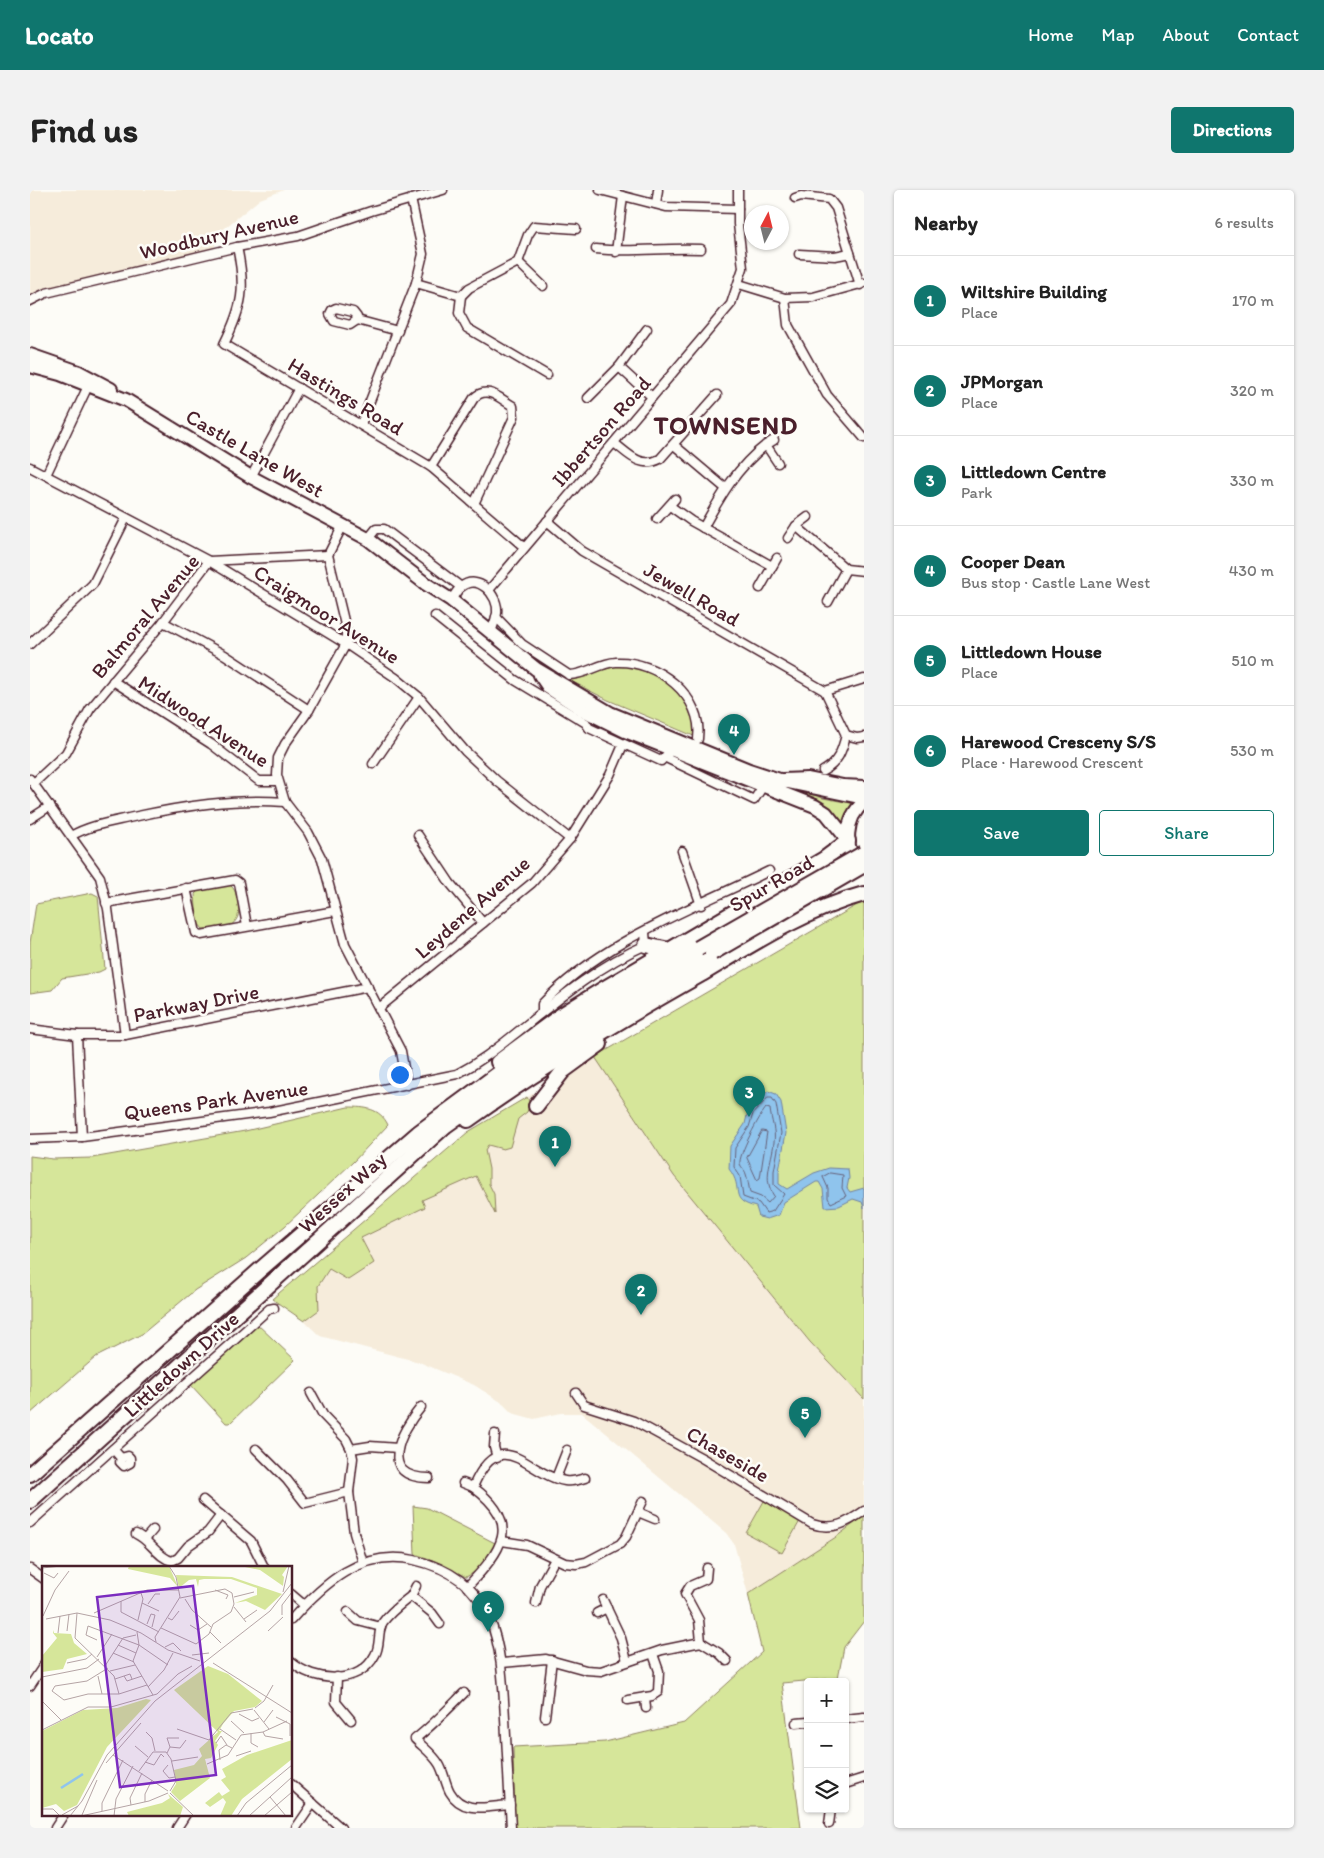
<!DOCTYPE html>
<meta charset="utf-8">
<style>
:root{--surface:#fff;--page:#f2f2f2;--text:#222;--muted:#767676;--line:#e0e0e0;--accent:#0f766e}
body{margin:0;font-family:Itim,sans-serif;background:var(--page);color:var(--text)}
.controls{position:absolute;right:15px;bottom:15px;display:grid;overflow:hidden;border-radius:5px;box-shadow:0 1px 4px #0004}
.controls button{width:45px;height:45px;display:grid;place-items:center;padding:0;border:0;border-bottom:1px solid var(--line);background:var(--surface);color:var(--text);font:25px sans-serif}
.compass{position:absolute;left:714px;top:15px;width:45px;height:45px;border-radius:50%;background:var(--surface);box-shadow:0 1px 4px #0004;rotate:7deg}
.you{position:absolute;left:369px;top:884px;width:18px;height:18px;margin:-12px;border:4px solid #fff;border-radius:50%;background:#1a73e8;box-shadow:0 0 0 8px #1a73e833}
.badge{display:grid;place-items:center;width:32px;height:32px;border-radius:50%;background:var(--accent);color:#fff;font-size:16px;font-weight:700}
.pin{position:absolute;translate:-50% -41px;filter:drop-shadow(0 1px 2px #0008)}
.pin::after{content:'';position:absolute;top:26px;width:18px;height:15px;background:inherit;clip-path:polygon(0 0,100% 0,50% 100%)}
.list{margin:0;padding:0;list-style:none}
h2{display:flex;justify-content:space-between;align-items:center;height:65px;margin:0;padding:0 20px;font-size:21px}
h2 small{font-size:16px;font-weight:400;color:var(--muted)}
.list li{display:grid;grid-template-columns:32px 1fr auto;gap:15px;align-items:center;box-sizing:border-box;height:90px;padding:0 20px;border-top:1px solid var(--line)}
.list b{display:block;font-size:19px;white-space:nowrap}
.list p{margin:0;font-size:16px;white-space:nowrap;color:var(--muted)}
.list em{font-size:16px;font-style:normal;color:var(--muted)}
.actions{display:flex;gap:10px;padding:15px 20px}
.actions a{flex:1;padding:11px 0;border:1px solid var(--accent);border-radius:5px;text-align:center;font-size:18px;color:var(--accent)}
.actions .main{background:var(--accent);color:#fff}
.icon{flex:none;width:28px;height:28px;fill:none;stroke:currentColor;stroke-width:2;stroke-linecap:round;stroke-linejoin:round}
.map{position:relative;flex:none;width:834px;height:1638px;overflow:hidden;border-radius:5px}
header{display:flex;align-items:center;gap:30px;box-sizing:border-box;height:70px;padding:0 25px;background:var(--accent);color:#fff}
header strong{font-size:24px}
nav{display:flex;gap:28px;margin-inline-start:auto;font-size:18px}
.intro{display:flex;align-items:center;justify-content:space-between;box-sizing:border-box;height:120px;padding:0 30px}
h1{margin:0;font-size:35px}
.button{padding:12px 22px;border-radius:5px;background:var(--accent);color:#fff;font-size:18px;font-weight:700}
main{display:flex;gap:30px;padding:0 30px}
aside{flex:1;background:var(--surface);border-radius:5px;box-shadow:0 1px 4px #0004}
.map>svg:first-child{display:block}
.built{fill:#f6ecdb}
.green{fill:#d6e69a;stroke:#908262}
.water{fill:#8fc4ed;stroke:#73829f}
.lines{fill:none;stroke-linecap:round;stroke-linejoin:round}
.shore{stroke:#666179;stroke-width:1}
.stream{stroke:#73829f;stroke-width:2}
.street-casing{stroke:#4a1f2b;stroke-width:11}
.primary-casing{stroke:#4a1f2b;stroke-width:16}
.highway-casing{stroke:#4a1f2b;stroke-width:18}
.street{stroke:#fdfcf7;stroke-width:8}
.primary{stroke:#fdfcf7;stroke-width:12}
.highway{stroke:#fdfcf7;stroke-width:14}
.highway-bridge-casing{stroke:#4a1f2b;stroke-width:18;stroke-linecap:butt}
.highway-bridge{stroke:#fdfcf7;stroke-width:14}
.labels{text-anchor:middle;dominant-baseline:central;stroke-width:5;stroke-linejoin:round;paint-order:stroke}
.street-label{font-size:21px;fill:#4a1f2b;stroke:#fdfcf7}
.district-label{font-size:26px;font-weight:bold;letter-spacing:1px;fill:#4a1f2b;stroke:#fdfcf7}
.inset-river{fill:none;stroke:#8fc4ed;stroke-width:2.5}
.inset-road{fill:none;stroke:#b5a4a5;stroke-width:1}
.view{fill:#7b2cbf;fill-opacity:0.15;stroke:#7b2cbf;stroke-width:2.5}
.inset-edge{fill:none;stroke:#4a1f2b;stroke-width:2.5}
</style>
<header>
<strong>Locato</strong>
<nav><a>Home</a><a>Map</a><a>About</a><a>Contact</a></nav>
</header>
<div class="intro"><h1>Find us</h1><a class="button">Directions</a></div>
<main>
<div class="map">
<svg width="834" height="1638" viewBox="0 0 834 1638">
<rect width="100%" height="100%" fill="#fdfcf7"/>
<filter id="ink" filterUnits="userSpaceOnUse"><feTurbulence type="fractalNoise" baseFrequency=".02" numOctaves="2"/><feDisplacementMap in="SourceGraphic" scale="10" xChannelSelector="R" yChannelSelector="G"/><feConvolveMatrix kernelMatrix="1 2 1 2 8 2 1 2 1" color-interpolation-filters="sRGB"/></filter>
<g filter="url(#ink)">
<g class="built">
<polygon points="0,0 254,0 230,9 190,42 182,63 0,111"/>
<polygon points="565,867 644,986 780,1152 834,1209 834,1326 806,1347 718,1404 704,1354 696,1343 552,1223 531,1223 504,1229 482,1223 471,1212 444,1195 389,1172 290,1146 274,1131 242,1109 438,942"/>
</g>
<g class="green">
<path d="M586,476c44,-1 76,29 80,71l-88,-37 -39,-20z"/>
<polygon points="750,594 793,608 826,614 813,640 749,597"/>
<path d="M200,695c6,5 6,10 8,17 5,26 -14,27 -35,27l-6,-7 -2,-28 3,-3z"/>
<polygon points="62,703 68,706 75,779 69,782 32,788 22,800 0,803 0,753 6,714"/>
<polygon points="834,711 834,1209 780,1152 644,986 565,867"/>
<polygon points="497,907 500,913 497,922 488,929 480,957 473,959 458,955 455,960 459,979 459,994 464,1004 465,1024 446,986 392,1010 395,1017 331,1048 344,1073 318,1090 299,1079 288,1096 289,1120 274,1131 242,1109 438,942"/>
<path d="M318,917c17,0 32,1 40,18l-35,37 -68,64 -39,32 -51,32 -53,44 -46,23 -66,57v-258l23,3 39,-1 153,-27z"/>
<polygon points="226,1133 265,1170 200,1233 196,1233 160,1194"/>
<polygon points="734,1311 770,1331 752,1363 716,1343"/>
<path d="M383,1316l14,2 68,35c-5,13 -17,29 -29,34l-31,-16 -20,-7z"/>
<polygon points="834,1326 834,1431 814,1457 808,1488 752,1493 771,1638 485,1638 483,1557 575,1552 654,1533 732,1462 718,1404 806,1347"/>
</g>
<path class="water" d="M738,901l8,3 5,8 5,31 -7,38v13l8,5 27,-16 15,-5 19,1 1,9 -2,10 3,4 14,-4v20l-2,-6 -9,-3 -14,7 -14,1 -2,-18 -4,-7h-3l-32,20 -5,13 -12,4 -8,-2 -3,-10c-29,-7 -11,-18 -27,-38l1,-23 15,-22 3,-13z"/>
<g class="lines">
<g class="shore">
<polygon points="738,908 742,908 746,914 751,943 744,981 744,995 754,1004 743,1021 736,1023 729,1013 713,1007 710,986 704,977 705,958 719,937 723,924"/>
<path d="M736,918l4,1c1,11 6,22 4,33 -2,20 -12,36 0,54l-6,7 -7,-6 -11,-4c-1,-6 -2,-13 -4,-19 -1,-4 -5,-7 -6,-10 -2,-9 20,-49 26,-56z"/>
<polygon points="732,941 737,942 730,988 727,990 717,968"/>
<polygon points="800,983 813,985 812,998 816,1006 801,1013 798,1008 798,998 793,987"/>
</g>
<g class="stream">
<polyline points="179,934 195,932"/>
<polyline points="0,954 23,952"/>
</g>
<g class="street-casing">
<g id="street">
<polyline points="570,0 636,17 708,19"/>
<polyline points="765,8 771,6 799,9 806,18 830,95"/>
<polyline points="626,14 628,0"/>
<path d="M207,57c9,41 6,59 -13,97l207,123 93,80"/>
<path d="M566,59c35,4 70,-2 105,0"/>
<polyline points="586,62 593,6"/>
<polyline points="769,64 805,66 820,63"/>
<polyline points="488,72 513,96"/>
<polyline points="386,93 431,106 429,123 437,138 517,185"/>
<polyline points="709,94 755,108 783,107 834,93"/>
<polyline points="431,106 439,98 488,72 498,45 504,36 546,39"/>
<polyline points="755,108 758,135 797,205 834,248"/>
<polyline points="0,111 16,103 207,57 268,46 341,21 413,0"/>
<polygon points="306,118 323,122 327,127 326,131 320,135 304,131 300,124 302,120"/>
<polyline points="327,130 368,141"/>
<polyline points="589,177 622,207"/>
<polyline points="558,208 589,177 617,139"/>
<polyline points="331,234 386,93 393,64 381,9"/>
<polyline points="744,250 736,255 748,273"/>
<path d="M584,253c15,11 26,26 46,16l57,-64"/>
<polyline points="644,255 695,298"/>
<polyline points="0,277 179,371 316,454 366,488 389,507 435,561 467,591 540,649"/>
<path d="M401,277l43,-69c13,-13 25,0 39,8l1,11 -40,87"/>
<polyline points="16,285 58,196"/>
<polyline points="221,287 269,198"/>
<polyline points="640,316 661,331 742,376"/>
<polyline points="627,329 645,309"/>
<polyline points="517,331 552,361 795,501 834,489"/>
<polyline points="313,335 298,365 316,439 316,454 279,520 255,554 248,568 247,585 255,612 278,642 292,669 315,754 371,861 377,895"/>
<polyline points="766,336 816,379 834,381"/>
<path d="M673,338c17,-31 34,-61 63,-83"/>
<polyline points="758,348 766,336 778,327"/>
<polyline points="338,349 346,339 354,339 431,397"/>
<polyline points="730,398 747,368"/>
<polyline points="459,400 701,114 713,78 708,34 708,0"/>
<path d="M421,410c3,-4 6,-10 10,-13 17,-14 38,8 36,26 -1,6 -4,13 -6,19"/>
<polyline points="798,412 816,379"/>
<polyline points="405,426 485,490 556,533 559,538 631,571 641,560"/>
<polyline points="466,427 492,454 539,485"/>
<polyline points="133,432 195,465 279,520"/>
<polyline points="0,454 63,394 96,328"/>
<path d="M539,485c17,0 30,-12 47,-13 41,-2 88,34 82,77"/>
<polyline points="83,491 181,554 229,591 248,591"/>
<polyline points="795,501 816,545 827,548 834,547"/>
<polyline points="636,568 724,610 733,596"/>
<polyline points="343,574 389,507"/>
<path d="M793,581c15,-8 19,-20 23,-36"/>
<polyline points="0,589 70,687 78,719 95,845"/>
<polyline points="4,593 36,563 60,519 133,432 179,371 298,365"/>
<polyline points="0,629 20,616"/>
<polyline points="388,645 420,693 453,733"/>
<path d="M41,646c19,-11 41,-14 62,-19 50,-11 101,-19 152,-15"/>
<polyline points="652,661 671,715"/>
<polyline points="156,698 166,743 171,745 305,721"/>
<polyline points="76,713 205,690 209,693 217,736"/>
<polyline points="349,818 502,693 540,649 580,585 593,555"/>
<path d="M512,822v-8c58,-62 152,-96 227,-133"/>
<polyline points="0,839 47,845 95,845 338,797"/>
<polyline points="47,845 52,947"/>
<path d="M0,949l52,-2 187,-25 188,-38c27,-14 45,-30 68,-48 37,-30 77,-62 121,-81l-1,-13"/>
<polyline points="281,1203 293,1225 316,1249 321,1259 323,1268 319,1302 324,1343 333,1373"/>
<path d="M546,1203l8,12 50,16 68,37 110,66c21,7 35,-1 52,-13"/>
<path d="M391,1217c-21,25 -44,71 8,71"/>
<polyline points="465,1244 464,1257 467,1268"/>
<polyline points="83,1259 91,1268 98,1266 100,1268 100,1273 94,1276 90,1272 91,1268"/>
<polyline points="226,1259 257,1290 275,1313 319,1302"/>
<polyline points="321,1259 340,1256 368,1258"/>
<polyline points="526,1288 537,1260"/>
<polyline points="433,1293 443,1297"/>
<polyline points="173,1310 221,1351 234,1377"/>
<polyline points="608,1322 625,1329"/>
<polyline points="0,1333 239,1119 244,1118"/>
<path d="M106,1344c14,6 22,24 36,27l6,-3 10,-12 20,-14 13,-17"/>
<polyline points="116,1348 123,1340"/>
<polyline points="472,1351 497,1355 535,1373 546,1374 556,1372 590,1354 596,1347 613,1311"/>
<polyline points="0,1379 14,1389"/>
<path d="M437,1397c35,-37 56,-63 6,-100 28,-66 56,-11 92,-6 7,1 14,-1 20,-3"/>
<polyline points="261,1404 274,1415"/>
<polyline points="381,1406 386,1396"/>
<polyline points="573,1410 591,1448 597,1471"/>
<polyline points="506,1413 510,1396 525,1369"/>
<polyline points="318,1422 328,1431 351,1437"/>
<polyline points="567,1423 577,1418"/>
<path d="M261,1430c32,-36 71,-72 123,-60 85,19 87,87 91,158 2,37 4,73 6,110"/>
<polyline points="671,1452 669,1430 655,1404 660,1396 676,1389 677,1378"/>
<path d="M261,1472c23,20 68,24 84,-7 6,-10 2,-24 8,-33 8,-11 18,-18 28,-26l21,17 8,11"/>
<polyline points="472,1473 516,1469 556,1480 571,1481 632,1460 671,1452 689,1463 697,1471"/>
<polyline points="307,1487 306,1512 321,1530"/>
<polyline points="0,1496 14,1475"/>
<path d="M434,1503c-16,16 -31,32 -49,46 8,8 18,15 24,25 5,8 6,19 11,28 13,23 39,14 60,13"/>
<polyline points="615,1507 616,1518"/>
<polyline points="598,1510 622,1506 628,1502 629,1481 623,1464"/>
<polyline points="515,1527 522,1470"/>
<polyline points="815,1529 834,1527"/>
<polyline points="766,1533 778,1532"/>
<polyline points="261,1594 311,1638"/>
<polyline points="815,1594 834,1588"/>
<polyline points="799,1634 801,1619"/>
<polyline points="25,1638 34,1624"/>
<polyline points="147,1638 156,1624"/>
<polyline points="266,1638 283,1613"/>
</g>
</g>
<g class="primary-casing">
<g id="primary">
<polyline points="0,165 49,182 81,199"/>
<polyline points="0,176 30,184 96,210 221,287 338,349 396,394 421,410 506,479 580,523 719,580 753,591 834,608"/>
<polyline points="510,485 519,498 553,520 595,541 785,616 796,623 817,649"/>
<path d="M828,677c-14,-20 -14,-48 6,-65"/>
</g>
</g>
<g class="highway-casing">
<g id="highway">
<polyline points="753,591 778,590 813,597 834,598"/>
<polyline points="616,755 639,760"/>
<polyline points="468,872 530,826 575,798 794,669 818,651"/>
<polyline points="506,916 533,881 570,854"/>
<path d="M438,930c74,-53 154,-101 234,-146 52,-31 103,-64 162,-80"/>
<polyline points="0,1284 232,1078 388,943 499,861 588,805 668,758"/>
<polyline points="0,1311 415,936 540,847 682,763"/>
</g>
</g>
<use href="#street" class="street"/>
<use href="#primary" class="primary"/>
<use href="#highway" class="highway"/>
<g class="highway-bridge-casing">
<g id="highway-bridge">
<polyline points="668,758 834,663"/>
<polyline points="682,763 834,675"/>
</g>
</g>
<use href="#highway-bridge" class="highway-bridge"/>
</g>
</g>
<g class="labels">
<g class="street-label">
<text transform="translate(189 44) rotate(-13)">Woodbury Avenue</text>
<text transform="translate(316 206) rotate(31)">Hastings Road</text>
<text transform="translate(571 241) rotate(-49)">Ibbertson Road</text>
<text transform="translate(225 263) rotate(30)">Castle Lane West</text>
<text transform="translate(662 404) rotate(30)">Jewell Road</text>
<text transform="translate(297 424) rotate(32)">Craigmoor Avenue</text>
<text transform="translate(115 426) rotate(-50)">Balmoral Avenue</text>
<text transform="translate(174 531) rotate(33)">Midwood Avenue</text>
<text transform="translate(741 693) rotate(-30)">Spur Road</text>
<text transform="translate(442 717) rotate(-41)">Leydene Avenue</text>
<text transform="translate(166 813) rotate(-11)">Parkway Drive</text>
<text transform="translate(186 910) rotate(-8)">Queens Park Avenue</text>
<text transform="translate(312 1002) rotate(-42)">Wessex Way</text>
<text transform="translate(151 1174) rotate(-42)">Littledown Drive</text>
<text transform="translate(698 1264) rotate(30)">Chaseside</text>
</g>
<g class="district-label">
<text x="696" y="235">TOWNSEND</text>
</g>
</g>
<g transform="translate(12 1376)">
<rect width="250" height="250" fill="#fdfcf7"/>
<path d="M87,0h40l9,21 -8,-9 -42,-9zM246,0l-6,9 2,2 -1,9 -23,-16 -15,-3zM134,9l56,2 50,17 -17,16 -19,-9 -11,2 22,-8v-7l-26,-9h-27l-5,1 -1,7 -2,-8 -7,1 -10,8zM11,64l1,3 17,1 3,9 13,11 -20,5 -4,10 -21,3v-16l15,-18 -4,-5zM166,100l20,8 34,27 -7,6 -21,4 -11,13 -4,7h3l-7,10 3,4 -7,13 -6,1 5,19 -30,23 -9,-9 5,-8 -2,-14 20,-5 8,-9 -3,-7 19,-17 -44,-42zM104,133l5,1 -44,47 -30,58 -13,6 -8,-7 -14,4v-77l41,-21 34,-2zM250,174v19l-50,40 -11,17h-11l6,-14 -3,-4 -13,9 -5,-4 14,-11 3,4 8,-5 -9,-11 5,-3 -4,-8 25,-14zM126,228l15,13 -3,9h-51l-2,-4 35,-9 8,-5z" fill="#d6e69a"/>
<path class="inset-river" d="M19,222l22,-14"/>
<path class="inset-road" d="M0,2l19,-2M2,7l10,5 4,-5M173,24l13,5 -2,4M241,26l6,-26M192,31l20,-5M143,33l7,11 19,17M79,35v11l38,20M100,37l17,8M106,38l7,-10h5M192,41l12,15M35,47l-2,25 39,38 5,18M52,47l53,-23h32M240,49v-10l10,-13M1,50l12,-26 14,-19M126,52l4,2 7,-9M4,53l31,-6 33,7 31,13 27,17 32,11M202,53l13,-9M96,54l5,-21 -2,-6M105,58l4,-10 4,1 -3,12M148,59l8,5 9,-6M119,62l35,16 13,-10 4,-10 18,-12 3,-8 -2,-11 -7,-4 -45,9M25,65l2,-17M226,65l15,-14M95,66l2,13 -6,16 20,34M168,66l11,11M16,67l2,-17M55,74l-11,-5 2,-9 51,19 29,20M114,76l-1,-5 25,-40 -4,-20 -7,-11M76,79l18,8M123,81l8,-4 8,8M71,87l21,9M150,89l17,-2M55,91l15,-23M25,97l19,-4 6,-5M171,97l79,50M63,100l18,-28 13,-3M68,105l25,-6M136,108l14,-8M56,110l4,18M82,110l3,5 15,-5M0,111l45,-9 12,-9M73,113l15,-5 2,5M106,121l16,-17 9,-17M10,125l12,9 24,-6h31l28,-9M10,125l3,-5 32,-5 21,-13M0,135l19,19M213,142l9,-7 9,-16M212,144l15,19M197,148l13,7 7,-3M234,151l14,7v12M189,155l13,12M222,156l9,-12M135,163l32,11 22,-27 22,-4M178,163l16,11M0,164l46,-23h23l46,-13 21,-20M104,166l6,6 3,13M221,166l2,4 18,3M209,167v10l7,4M174,177l5,-7 6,9M93,180l13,11M128,181l10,1 6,-8M125,187l3,-6 -3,-9h12M71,189l55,36M194,190l15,-5M178,194l-1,-10 7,-5 6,3M130,195l26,-4M103,196l9,3 7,-11 3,3M64,197l35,-40M165,198l21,-9 13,-20 22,-3 24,-11M126,199l-5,6 6,7 6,-1M97,205l14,-19h13l5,7 5,22 -6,10M128,227l24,23M228,231l16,19M103,236v-8l7,-14M89,239l-1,-7 12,-25M0,243h11l6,6M60,245v-8l21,-43M20,249l16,-9M40,249l15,-35M28,250l12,-15 25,-46 48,-54 115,-90 22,-28M39,250l68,-15 19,-8M72,250l2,-17 17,-33M195,250l9,-13 46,-38M207,250l43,-39M222,250l28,-24"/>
<path class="view" d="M151,20l23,189 -96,12 -23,-190z"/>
<rect width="250" height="250" class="inset-edge"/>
</g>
</svg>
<div class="controls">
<button>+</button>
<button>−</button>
<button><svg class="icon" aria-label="layers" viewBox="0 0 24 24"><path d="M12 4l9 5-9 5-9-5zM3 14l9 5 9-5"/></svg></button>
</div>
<svg class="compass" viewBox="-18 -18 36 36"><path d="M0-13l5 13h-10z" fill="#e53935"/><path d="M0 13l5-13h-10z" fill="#767676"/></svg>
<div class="you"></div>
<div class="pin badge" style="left:525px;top:977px">1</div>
<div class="pin badge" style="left:611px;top:1125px">2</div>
<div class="pin badge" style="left:719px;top:927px">3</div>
<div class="pin badge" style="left:704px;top:565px">4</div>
<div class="pin badge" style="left:775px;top:1248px">5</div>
<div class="pin badge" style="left:458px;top:1442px">6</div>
</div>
<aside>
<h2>Nearby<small>6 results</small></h2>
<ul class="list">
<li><span class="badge">1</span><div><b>Wiltshire Building</b><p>Place</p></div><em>170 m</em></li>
<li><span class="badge">2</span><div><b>JPMorgan</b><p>Place</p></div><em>320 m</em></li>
<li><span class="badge">3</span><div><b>Littledown Centre</b><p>Park</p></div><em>330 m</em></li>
<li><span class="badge">4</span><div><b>Cooper Dean</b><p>Bus stop · Castle Lane West</p></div><em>430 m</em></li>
<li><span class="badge">5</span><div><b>Littledown House</b><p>Place</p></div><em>510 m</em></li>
<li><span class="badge">6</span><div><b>Harewood Cresceny S/S</b><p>Place · Harewood Crescent</p></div><em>530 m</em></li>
</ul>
<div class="actions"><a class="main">Save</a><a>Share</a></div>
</aside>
</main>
